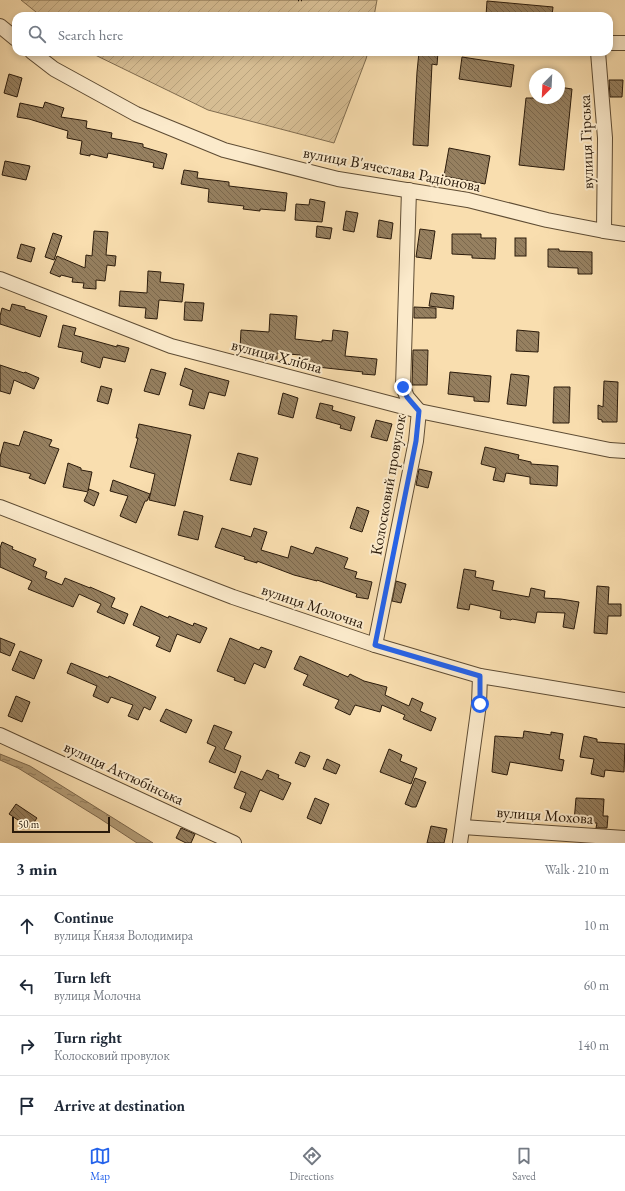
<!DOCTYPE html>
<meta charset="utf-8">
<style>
:root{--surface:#fff;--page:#f2f2f3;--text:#1f2937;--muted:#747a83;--line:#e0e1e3;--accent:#2563eb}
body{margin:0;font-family:"EB Garamond",serif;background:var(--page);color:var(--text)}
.compass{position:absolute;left:529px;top:68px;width:36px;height:36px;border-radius:50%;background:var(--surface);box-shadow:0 2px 6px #0003;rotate:204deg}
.scale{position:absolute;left:12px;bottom:10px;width:98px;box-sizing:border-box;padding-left:4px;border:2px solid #2b1b0b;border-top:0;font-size:11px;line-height:14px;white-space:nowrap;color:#2b1b0b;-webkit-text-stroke:3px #fbeacb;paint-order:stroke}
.stop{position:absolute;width:12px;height:12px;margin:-9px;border:3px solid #2563eb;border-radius:50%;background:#fff}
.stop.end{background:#2563eb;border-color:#fff;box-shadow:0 1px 4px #0008}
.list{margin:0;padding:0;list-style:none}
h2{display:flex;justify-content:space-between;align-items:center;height:52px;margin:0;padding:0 16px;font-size:17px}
h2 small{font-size:13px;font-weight:400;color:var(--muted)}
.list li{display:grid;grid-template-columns:26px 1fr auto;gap:12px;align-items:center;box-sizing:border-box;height:60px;padding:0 16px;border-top:1px solid var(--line)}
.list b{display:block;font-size:15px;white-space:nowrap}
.list p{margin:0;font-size:13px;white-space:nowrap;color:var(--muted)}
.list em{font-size:13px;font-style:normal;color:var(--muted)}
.icon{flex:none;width:22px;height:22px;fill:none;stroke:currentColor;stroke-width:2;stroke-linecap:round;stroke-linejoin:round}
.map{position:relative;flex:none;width:625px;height:843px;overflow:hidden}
.search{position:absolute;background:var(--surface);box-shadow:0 2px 6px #0003;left:12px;right:12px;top:12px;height:44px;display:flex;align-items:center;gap:10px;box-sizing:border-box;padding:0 14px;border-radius:12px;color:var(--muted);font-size:15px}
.sheet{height:292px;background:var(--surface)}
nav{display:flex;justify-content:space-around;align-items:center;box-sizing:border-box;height:56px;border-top:1px solid var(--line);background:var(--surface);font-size:11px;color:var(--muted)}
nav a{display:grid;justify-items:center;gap:2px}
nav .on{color:var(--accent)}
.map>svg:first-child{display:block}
.garden{fill:url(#garden-furrows);stroke:#806c4f}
.water{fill:url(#water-ripples);stroke:#7d684c}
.building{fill:url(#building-back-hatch);stroke:#2b1b0b}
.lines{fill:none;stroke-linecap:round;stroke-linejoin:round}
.minor-casing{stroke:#5e4c34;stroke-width:16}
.path{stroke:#2b1b0b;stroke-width:2.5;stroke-dasharray:1 2;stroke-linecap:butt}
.minor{stroke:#fbeacb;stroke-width:14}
.route{stroke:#2563eb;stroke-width:5}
.labels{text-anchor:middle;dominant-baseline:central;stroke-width:4;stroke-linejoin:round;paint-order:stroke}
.street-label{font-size:16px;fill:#2b1b0b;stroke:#fbeacb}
</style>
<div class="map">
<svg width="625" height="843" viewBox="0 0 625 843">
<defs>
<pattern id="garden-furrows" width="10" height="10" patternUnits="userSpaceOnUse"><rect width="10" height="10" fill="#d6bd93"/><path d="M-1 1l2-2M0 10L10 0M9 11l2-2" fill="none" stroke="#b8a27d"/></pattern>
<pattern id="water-ripples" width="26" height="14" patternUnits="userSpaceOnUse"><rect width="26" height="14" fill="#b39c77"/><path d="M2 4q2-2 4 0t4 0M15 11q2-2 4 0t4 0" fill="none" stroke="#927e60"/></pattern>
<pattern id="building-back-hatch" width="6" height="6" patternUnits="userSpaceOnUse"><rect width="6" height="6" fill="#968060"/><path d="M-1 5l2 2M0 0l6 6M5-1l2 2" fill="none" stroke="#7b684d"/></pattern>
</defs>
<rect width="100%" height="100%" fill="#f9deaf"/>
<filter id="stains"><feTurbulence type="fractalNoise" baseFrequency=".005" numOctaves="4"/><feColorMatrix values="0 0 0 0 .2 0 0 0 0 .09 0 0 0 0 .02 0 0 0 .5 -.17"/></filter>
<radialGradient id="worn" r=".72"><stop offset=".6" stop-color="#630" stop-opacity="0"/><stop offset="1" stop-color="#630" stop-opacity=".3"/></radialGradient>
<g class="garden">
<polygon points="21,0 377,0 374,16 41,16"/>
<polygon points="89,52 368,52 366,59 334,143 208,110"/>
</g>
<polygon class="water" points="0,754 30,766 153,843 137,843 99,818 18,768 0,760"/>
<g class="building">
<polygon points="487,1 553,7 552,16 486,16"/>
<polygon points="419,52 438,52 437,65 432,64 428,146 413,145 417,72"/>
<polygon points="462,57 514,65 511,87 459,79"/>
<polygon points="9,74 22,78 17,97 4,93"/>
<polygon points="609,80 623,80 622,97 610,97"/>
<polygon points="559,87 572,89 564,170 519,165 526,98 559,98"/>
<polygon points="45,102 64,108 61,117 87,121 86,128 112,133 111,138 143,144 143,147 167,154 163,169 153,167 154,163 108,153 107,158 90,154 90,156 80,154 82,141 67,138 68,131 29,119 17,117 20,103 43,108"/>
<polygon points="449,148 490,156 485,184 444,176"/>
<polygon points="5,161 30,166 26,180 2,175"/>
<polygon points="184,170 198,172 197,178 229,182 229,186 287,193 285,211 260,209 260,211 243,209 244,206 208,202 209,189 181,184"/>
<polygon points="310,199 325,202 322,222 295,220 296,204 309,205"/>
<polygon points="346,211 358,213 354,232 343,230"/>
<polygon points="379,220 393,223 391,239 377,237"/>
<polygon points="317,226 332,228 330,239 316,237"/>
<polygon points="420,229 435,231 431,259 416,257"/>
<polygon points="94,231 108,232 106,255 116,256 115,266 107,265 105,281 96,280 96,289 83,288 84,283 72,282 73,278 61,275 60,277 50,273 57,256 85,268 86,255 92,256"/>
<polygon points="53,233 62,236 54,260 45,257"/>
<polygon points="452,234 481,234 481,238 496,238 495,259 472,258 472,255 452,254"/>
<rect x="515" y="238" width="11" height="18"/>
<polygon points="21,244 35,248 31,262 17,258"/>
<polygon points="548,249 559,249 559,251 592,252 592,274 578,274 578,268 548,267"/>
<polygon points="148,271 161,272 160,282 184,284 182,302 159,300 157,319 145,318 146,308 119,306 120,291 147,293"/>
<polygon points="431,293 454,296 453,309 429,306"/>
<polygon points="185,302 204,303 202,321 184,320"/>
<polygon points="12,304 25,307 25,309 47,316 40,337 0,324 0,316 2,308 10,311"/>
<polygon points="414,307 436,308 436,318 414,318"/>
<polygon points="270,314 297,316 295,339 322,342 322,340 332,341 333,330 348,332 345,356 377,359 375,375 362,374 363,372 299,365 300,355 277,353 277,360 262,359 262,351 240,349 241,330 269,332"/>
<polygon points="63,325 76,328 74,335 117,347 117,345 129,348 125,362 103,357 100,368 81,362 83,352 58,347"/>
<polygon points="517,330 539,332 538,352 516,351"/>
<polygon points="413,350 428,350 427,385 412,385"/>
<polygon points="0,365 24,373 25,372 39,378 34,389 14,380 10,394 0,391"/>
<polygon points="185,368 199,373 229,381 225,396 209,392 204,409 189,405 193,390 180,385"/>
<polygon points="151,369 166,373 159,395 144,391"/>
<polygon points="450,372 491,376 489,402 474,401 474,397 448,394"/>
<polygon points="511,374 529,376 526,406 507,404"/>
<polygon points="604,381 618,382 617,422 602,422 602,420 598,419 598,405 603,407"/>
<polygon points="101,386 112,389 108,404 97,401"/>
<polygon points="554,387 570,387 569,423 553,423"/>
<polygon points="283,393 298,398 293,418 278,414"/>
<polygon points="320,403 333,406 332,410 355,417 351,431 340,428 341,425 316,418"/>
<polygon points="376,420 392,424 387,441 371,437"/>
<polygon points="139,424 191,435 175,506 149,500 155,474 130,467 138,438 136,438"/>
<polygon points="24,431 52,440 49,446 59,449 45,484 29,478 31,474 0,466 0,457 4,442 19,446"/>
<polygon points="485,447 519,455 518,459 531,462 531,464 558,466 557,486 530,484 530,477 506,473 504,482 493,480 496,468 481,464"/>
<polygon points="238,453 258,458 251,485 230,480"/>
<polygon points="68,463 81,468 81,470 92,472 88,491 89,489 99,493 94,506 84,501 88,492 63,487"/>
<polygon points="419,469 432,472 428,488 416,485"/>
<polygon points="113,480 150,494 147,501 145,501 136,523 120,516 128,496 110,491"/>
<polygon points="357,507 369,511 362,532 350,528"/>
<polygon points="184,511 203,516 198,540 178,535"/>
<polygon points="222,528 251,537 254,528 267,532 261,550 288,558 291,546 313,554 316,547 348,558 344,568 357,572 355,578 372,582 368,599 356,597 357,594 317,580 317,581 294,575 257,561 257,563 244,559 245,557 215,547"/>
<polygon points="2,542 13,547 12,549 36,559 33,566 47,572 45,578 62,585 65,578 90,588 90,587 115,598 111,607 128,614 124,624 97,612 101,604 79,594 73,607 28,589 32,581 0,567 0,548"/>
<polygon points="464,569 476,571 475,577 494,581 492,590 529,597 531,588 545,591 544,598 561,599 579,602 574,629 563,627 565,613 537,612 535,623 512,619 511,620 500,618 501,611 470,604 469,610 457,608"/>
<polygon points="396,581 406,584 401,603 392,601"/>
<polygon points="597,586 609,587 608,604 621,604 621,616 608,616 607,634 594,633"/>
<polygon points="141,606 168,618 169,616 193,626 194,623 207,628 200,643 177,634 170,652 156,646 160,637 133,625"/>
<polygon points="0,638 15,644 10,656 0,652"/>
<polygon points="230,638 259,650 261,647 272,651 265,668 254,663 245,684 234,680 235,678 217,671"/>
<polygon points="20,651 42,660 34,679 12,670"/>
<polygon points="300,656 348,677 350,674 364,681 387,687 385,695 409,706 412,698 423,703 420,711 436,718 431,731 403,719 405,715 382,705 380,712 355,705 350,715 335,708 339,700 303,685 308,675 294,669"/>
<polygon points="71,663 108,678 109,676 156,697 150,710 144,707 138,720 128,716 133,705 111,697 108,703 93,696 97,686 67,673"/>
<polygon points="16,696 30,702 22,722 8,716"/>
<polygon points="166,709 192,720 186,733 160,721"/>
<polygon points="214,725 232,732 224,749 241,756 235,773 209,762 216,747 207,743"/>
<polygon points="524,731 551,735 551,732 563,734 559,759 564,760 562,771 510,762 507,775 492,772 495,736 523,738"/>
<polygon points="584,736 597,739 597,742 625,744 624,772 605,770 604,777 591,774 594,759 580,757"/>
<polygon points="389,749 402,755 400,761 417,768 411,784 380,772"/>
<polygon points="300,752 310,756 305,767 295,763"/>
<polygon points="327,759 340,765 336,774 323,769"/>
<polygon points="267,770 279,775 278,778 291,783 283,800 260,790 251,812 240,808 246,793 234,788 241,771 262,780"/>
<polygon points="415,778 426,782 416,807 412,807 405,804"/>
<polygon points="315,798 329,804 321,824 307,818"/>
<polygon points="576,798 604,799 603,816 608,816 607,828 596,828 597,823 574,822"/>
<polygon points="16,804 37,818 30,828 9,814"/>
<polygon points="431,826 447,829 444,843 427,843"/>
<polygon points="181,828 195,834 191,843 186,843 176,838"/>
</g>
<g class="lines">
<g class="minor-casing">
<g id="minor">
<polyline points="0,26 16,39"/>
<polyline points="609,43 625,43"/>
<polyline points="32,52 54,69 136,114 224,150 338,179 468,200 547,220 604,231 625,234"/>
<polyline points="598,52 605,138 604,231"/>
<polyline points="0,279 171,346 419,411 610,450 625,451"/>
<polyline points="0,507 233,597 375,645 480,676 625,700"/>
<polyline points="375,645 416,441 419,411 407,397 403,387 409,190"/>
<polyline points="0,735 234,843"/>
<polyline points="463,827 625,838"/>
<polyline points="460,843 479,704 480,676"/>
</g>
</g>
<polyline class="path" points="298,0 302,0"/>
<use href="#minor" class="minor"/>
</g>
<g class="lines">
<polyline class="route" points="403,387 407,397 419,411 416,441 375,645 480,676 480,704"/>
</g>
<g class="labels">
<g class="street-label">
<text transform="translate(586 142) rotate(-92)">вулиця Гірська</text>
<text transform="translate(392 169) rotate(11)">вулиця В'ячеслава Радіонова</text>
<text transform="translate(277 356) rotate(15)">вулиця Хлібна</text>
<text transform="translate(388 485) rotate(-80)">Колосковий провулок</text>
<text transform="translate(313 606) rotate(19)">вулиця Молочна</text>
<text transform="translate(124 773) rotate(25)">вулиця Актюбінська</text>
<text transform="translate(545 815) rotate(4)">вулиця Мохова</text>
</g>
</g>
<rect width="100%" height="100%" filter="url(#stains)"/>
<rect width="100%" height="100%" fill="url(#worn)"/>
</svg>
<svg class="compass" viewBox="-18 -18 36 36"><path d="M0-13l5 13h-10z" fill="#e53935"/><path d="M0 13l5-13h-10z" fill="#747a83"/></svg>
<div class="scale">50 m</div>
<div class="stop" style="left:480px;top:704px"></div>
<div class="stop end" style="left:403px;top:387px"></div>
<div class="search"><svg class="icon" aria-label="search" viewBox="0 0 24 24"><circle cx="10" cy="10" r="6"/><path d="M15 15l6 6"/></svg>Search here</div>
</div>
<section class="sheet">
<h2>3 min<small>Walk · 210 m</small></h2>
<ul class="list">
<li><svg class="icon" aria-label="ahead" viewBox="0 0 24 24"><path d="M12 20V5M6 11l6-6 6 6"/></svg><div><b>Continue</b><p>вулиця Князя Володимира</p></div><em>10 m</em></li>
<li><svg class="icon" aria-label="left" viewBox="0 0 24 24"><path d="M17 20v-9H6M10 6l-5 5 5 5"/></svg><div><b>Turn left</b><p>вулиця Молочна</p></div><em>60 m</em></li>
<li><svg class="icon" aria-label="right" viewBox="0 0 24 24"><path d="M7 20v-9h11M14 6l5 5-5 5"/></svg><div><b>Turn right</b><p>Колосковий провулок</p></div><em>140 m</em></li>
<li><svg class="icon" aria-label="arrive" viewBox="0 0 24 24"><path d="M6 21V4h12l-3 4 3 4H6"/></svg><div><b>Arrive at destination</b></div></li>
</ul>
</section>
<nav>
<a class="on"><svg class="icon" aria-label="map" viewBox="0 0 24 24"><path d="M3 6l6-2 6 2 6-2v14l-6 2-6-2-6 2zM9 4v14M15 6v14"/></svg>Map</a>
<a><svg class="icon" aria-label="directions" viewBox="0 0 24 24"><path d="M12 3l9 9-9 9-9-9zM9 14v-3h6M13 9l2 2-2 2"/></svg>Directions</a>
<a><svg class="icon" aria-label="saved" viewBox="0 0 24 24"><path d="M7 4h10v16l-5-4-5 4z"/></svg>Saved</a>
</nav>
